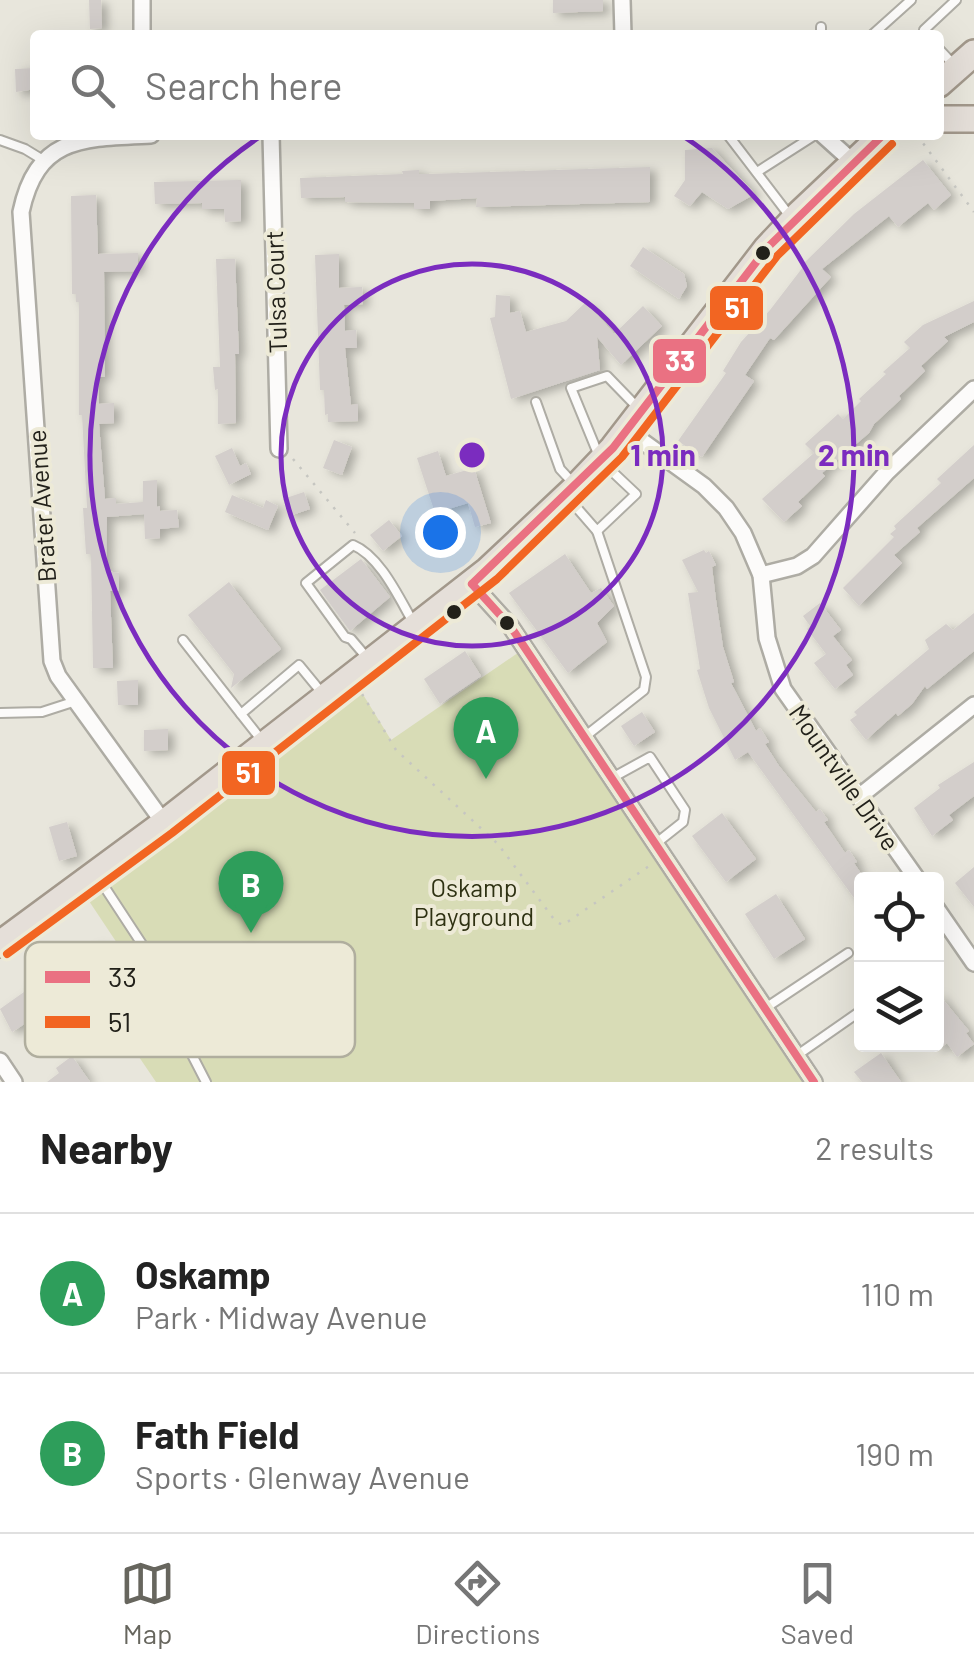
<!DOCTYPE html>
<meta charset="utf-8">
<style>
:root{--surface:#fff;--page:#f2f2f2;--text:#222;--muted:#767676;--line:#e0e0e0;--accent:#67665e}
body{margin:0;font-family:Barlow,sans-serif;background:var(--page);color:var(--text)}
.controls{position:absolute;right:30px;bottom:30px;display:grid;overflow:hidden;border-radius:10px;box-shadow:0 10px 40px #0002}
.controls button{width:90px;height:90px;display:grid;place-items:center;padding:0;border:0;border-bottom:2px solid var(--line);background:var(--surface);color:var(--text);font:50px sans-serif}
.you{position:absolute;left:440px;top:532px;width:35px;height:35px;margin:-25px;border:8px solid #fff;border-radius:50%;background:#1a73e8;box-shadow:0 0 0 15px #1a73e833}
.badge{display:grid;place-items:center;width:65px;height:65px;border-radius:50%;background:var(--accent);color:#fff;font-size:32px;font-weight:700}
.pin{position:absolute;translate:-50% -82px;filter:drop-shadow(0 2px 5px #0008)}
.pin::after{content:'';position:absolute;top:52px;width:35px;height:30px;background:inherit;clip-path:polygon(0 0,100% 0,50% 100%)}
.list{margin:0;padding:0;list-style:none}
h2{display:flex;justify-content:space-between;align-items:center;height:130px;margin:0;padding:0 40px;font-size:42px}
h2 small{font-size:32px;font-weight:400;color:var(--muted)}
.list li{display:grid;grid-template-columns:65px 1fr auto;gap:30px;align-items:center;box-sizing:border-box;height:160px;padding:0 40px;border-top:2px solid var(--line)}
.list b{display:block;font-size:38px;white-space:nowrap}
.list p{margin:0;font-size:32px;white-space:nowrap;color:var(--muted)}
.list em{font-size:32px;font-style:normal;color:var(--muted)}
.icon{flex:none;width:55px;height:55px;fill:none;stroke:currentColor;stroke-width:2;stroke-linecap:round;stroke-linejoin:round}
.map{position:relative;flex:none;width:974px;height:1082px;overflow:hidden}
.search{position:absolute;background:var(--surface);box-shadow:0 10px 40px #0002;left:30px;right:30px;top:30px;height:110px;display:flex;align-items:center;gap:25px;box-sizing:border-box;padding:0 35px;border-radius:10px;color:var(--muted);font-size:38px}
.sheet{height:450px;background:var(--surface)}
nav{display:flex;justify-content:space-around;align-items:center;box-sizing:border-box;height:140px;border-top:2px solid var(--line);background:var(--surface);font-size:28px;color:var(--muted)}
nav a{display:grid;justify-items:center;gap:5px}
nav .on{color:var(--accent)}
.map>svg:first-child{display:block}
.green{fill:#d8dcb6}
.building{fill:#d3cecb;filter:url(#shadow)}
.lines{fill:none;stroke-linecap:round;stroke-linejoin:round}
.lane-casing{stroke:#aeaca4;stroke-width:12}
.street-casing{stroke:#aeaca4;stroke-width:20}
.primary-casing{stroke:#a2988b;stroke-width:30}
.path{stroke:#c6c6c1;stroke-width:2.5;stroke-dasharray:2.5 8;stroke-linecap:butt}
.lane{stroke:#fcfbfa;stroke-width:8}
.street{stroke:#fcfbfa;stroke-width:15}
.primary{stroke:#e5dfd9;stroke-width:25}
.bus-1-casing{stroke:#edead7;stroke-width:15}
.bus-2-casing{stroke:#edead7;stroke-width:15}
.bus-1{stroke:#ea7182;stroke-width:8}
.bus-2{stroke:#f26522;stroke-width:8}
.ring{fill:none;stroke:#7b2cbf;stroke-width:5}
.bus-dot{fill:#22211a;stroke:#edead7;stroke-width:4}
.labels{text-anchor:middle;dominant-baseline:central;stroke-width:8;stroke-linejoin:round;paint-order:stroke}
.street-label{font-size:25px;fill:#22211a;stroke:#edead7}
.park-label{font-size:25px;fill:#2e3112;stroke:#edead7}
.key{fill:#edead7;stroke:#b0ae9e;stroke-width:2.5}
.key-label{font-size:28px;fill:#22211a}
.centre{fill:#7b2cbf;stroke:#edead7;stroke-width:5}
.ring-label{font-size:30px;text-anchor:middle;font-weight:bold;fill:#7b2cbf;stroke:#edead7;stroke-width:8;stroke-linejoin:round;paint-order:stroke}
.line-badge{stroke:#edead7;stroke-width:4}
.badge-label{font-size:28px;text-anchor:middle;font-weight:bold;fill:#fff}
</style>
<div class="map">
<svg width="974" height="1082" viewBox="0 0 974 1082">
<defs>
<filter id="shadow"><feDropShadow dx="6" dy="3.5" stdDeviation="5" flood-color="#0004"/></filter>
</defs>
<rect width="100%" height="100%" fill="#e8e6dc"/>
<polygon class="green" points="525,648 814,1082 156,1082 118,1026 155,1000 79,886 351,675 391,740"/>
<g class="building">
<polygon points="89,0 101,0 102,28 90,29"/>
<polygon points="553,0 603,0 603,11 553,13"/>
<polygon points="35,68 35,89 16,92 15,69"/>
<polygon points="712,148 755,194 728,209 702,192 690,206 674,196 685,180 685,150"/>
<polygon points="923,160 951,195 934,210 928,203 898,227 889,216 822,269 831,277 774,340 770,338 745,375 754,381 702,457 678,441 726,373 723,371 741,342 770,310 803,267 801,266 854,214"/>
<polygon points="650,167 650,202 476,207 477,198 430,201 430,209 414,209 414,203 345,202 345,197 301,198 300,178 403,174 402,171 419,170 419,174 429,174"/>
<polygon points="241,180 241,221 225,222 224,209 202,209 202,203 155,204 154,182"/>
<polygon points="96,195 98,254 138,253 138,271 104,272 105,377 98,377 99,404 114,403 114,423 99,424 105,499 116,498 116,504 143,502 143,481 157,480 157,507 160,506 160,511 177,510 179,527 160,529 160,538 145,539 144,514 107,517 106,571 119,573 119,591 110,591 113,668 93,668 91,554 86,554 83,508 87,508 82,415 79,415 79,302 76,302 76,294 72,294 71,196"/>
<polygon points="643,247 684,274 687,286 679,299 630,266"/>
<polygon points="339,254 339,288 362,287 363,304 344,305 345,331 356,330 357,348 345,348 351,405 358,404 358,421 328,422 328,414 325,415 324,390 320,390 315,255"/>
<polygon points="216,259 235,259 239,354 235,354 236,423 218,424 218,389 215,390 213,367 220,367"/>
<polygon points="496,295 510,296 510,313 520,311 526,332 566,321 586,302 614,334 643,306 662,326 621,365 597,337 600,370 511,399 490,318 495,317"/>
<polygon points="974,301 974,322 944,337 948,341 921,366 925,371 899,396 901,399 874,424 869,433 822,473 825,476 798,502 802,506 784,522 762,499 814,453 805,444 838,414 843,419 861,401 859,399 886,374 883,372 910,348 904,342 923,325"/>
<polygon points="334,440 352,447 342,475 323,468"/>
<polygon points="974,445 974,478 917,528 920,532 894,555 902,563 859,606 843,588 894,537 890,534 896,529 894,526 941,483 937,479"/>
<polygon points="232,448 240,466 246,463 251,474 229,485 215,456"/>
<polygon points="438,451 446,476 474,468 491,523 475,527 468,503 435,513 417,458"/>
<polygon points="304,492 310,509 289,516 283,499"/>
<polygon points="232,495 263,508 266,500 278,506 268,530 225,512"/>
<polygon points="389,520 402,536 383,551 370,535"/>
<polygon points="704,550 706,553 709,551 716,565 712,567 716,600 723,647 734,682 731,683 756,731 760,728 769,742 765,744 779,766 816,812 820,809 828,820 824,822 845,853 849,850 857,862 854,863 862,875 862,909 748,752 735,760 709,708 697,670 700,669 688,593 698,592 682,560"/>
<polygon points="565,554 591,593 601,588 614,606 597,623 607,642 568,673 509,593"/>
<polygon points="361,559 390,597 350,631 320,590"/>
<polygon points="229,582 281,649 231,688 234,674 188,615"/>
<polygon points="820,603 841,630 833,636 852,660 846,665 853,675 835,689 814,663 826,654 807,629 810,626 803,616"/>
<polygon points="974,613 974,651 927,689 925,686 912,704 898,716 896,713 866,740 850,720 857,715 854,712 929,649 925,640 946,624 953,630"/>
<polygon points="465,651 481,676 440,704 424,679"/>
<polygon points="138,680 138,705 118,705 117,681"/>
<polygon points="642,712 655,732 634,746 621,726"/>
<polygon points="168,729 168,750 144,751 144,730"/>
<polygon points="974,762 974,796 949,815 953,820 932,836 914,808 940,788 938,785"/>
<polygon points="722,813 756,859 726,882 692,836"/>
<polygon points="67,822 77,856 59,861 49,827"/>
<polygon points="974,867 974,907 955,883"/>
<polygon points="776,894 805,939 774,959 745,914"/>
<polygon points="98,942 101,946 104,944 121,969 103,981 97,973 61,999 66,1006 45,1021 40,1014 12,1032 0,1009 24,992 27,990 24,985 40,974 43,979 46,977"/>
<polygon points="936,991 969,1031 966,1033 974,1044 957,1057 947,1043 936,1051"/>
<polygon points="881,1053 901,1082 862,1082 854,1072"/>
<polygon points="72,1056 90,1082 47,1082 59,1073 56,1068"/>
</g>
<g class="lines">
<g class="lane-casing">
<g id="lane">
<polyline points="821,27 821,35"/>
<polyline points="872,35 911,0"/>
<polyline points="928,35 924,30 956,0"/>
<polyline points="939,49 953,64"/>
<polyline points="728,135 789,215"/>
<polyline points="0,140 25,149 43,160"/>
<polyline points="757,172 815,135"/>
<polyline points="536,402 560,469 573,483"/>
<polyline points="570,500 597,531 636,494 601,461 571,388 607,376 639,409"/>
<polyline points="183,640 241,714"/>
<path d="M368,659l-17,-20 -6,-2 -39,-54 47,-38c27,11 46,53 60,77"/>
<polyline points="0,713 42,712 76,701"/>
<polyline points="583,738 644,690 646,677 597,531"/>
<polyline points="263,742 241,714 299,665 322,693"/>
<polyline points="610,779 650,757 685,810 683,822 654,845"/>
<polyline points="98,877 172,990 173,1018 206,1082"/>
<polyline points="764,1009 848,953"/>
<polyline points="796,1056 862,1010"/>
</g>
</g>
<g class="street-casing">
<g id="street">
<polyline points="142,0 142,35"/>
<polyline points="622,0 623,35"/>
<path d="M151,135c-68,3 -114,1 -130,77l31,449 6,15 106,147"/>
<polyline points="271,135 279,449"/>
<polyline points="823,135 853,162"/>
<polyline points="628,431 704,486 726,508 743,533 761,575 767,638 783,689 917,879"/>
<polyline points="761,575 797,566 813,556 887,472 974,389"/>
<polyline points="472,584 511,627 814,1082"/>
<polyline points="860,796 974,705"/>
<polyline points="936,908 974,963"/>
<polyline points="0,1061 14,1082"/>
</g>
</g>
<g class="primary-casing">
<g id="primary">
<polyline points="939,84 974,53"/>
<polyline points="939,119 974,119"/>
<polyline points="0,944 164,823 488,570 573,490 613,448 767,248 799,214 883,135"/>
</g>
</g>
<g class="path">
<polyline points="917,135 974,212"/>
<polyline points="293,459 355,533"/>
<polyline points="362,694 396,750 498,844 556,922 563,925 652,864"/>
</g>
<use href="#lane" class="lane"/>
<use href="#street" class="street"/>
<use href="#primary" class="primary"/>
<g class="bus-1-casing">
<g id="bus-1">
<polyline points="472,584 613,448 767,248 883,135"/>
<polyline points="472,584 511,627 814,1082"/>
</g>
</g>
<g class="bus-2-casing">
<polyline id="bus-2" points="7,954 172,833 497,579 622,457 777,256 892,144"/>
</g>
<use href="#bus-1" class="bus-1"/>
<use href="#bus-2" class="bus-2"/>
</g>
<g class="ring">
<circle cx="472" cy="455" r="191"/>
<path d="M683 136A382 382 0 1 1 261 136"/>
</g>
<g class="bus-dot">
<circle cx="763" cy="253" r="9"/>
<circle cx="454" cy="612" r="9"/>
<circle cx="507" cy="623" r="9"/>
</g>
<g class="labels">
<g class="street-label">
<text transform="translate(275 292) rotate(-92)">Tulsa Court</text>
<text transform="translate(41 506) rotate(-94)">Brater Avenue</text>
<text transform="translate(845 777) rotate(55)">Mountville Drive</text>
</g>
<g class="park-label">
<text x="474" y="887">Oskamp<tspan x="474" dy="29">Playground</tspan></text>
</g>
</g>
<rect x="25" y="942" width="330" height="115" rx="15" class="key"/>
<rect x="45" y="971" width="45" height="12" fill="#ea7182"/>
<rect x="45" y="1016" width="45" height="12" fill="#f26522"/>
<g class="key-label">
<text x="108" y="987">33</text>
<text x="108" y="1032">51</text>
</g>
<circle cx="472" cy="455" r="15" class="centre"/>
<g class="ring-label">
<text x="663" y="466">1 min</text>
<text x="854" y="466">2 min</text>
</g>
<g class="line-badge">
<rect x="708" y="284" width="57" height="48" rx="10" fill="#f26522"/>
<rect x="651" y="337" width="57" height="48" rx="10" fill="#ea7182"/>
<rect x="220" y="749" width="57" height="48" rx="10" fill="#f26522"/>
</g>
<g class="badge-label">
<text x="737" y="318">51</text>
<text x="680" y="371">33</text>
<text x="248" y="783">51</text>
</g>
</svg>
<div class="controls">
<button><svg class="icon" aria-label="locate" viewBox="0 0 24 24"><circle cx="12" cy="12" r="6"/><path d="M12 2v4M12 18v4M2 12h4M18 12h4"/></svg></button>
<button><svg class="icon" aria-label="layers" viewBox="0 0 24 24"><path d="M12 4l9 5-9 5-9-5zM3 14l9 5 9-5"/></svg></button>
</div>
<div class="you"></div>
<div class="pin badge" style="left:486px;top:779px;background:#2e9e5b">A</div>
<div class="pin badge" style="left:251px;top:933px;background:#2e9e5b">B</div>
<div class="search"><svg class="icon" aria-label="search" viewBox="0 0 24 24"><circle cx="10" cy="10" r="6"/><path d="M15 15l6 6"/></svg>Search here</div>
</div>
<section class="sheet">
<h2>Nearby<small>2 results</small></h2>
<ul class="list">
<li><span class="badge" style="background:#2e9e5b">A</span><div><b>Oskamp</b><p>Park · Midway Avenue</p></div><em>110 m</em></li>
<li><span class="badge" style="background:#2e9e5b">B</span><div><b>Fath Field</b><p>Sports · Glenway Avenue</p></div><em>190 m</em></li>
</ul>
</section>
<nav>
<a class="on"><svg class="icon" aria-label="map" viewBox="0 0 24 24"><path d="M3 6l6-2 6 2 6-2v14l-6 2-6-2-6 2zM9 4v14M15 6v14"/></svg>Map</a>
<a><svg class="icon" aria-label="directions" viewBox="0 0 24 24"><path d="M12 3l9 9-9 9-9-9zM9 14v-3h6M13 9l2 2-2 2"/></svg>Directions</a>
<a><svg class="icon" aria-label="saved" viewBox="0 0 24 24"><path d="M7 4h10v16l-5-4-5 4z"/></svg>Saved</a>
</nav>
